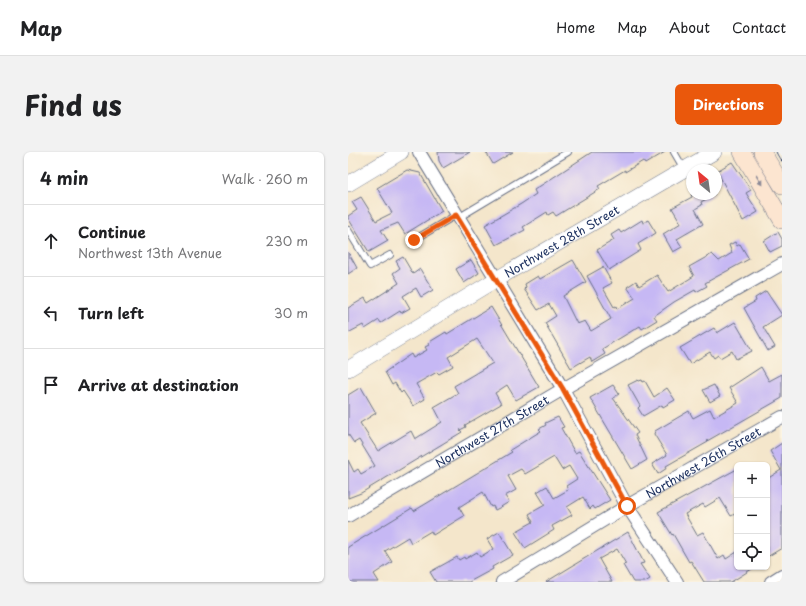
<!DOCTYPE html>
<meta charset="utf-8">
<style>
:root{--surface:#fff;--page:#f2f2f2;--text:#202124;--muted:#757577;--line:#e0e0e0;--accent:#ea580c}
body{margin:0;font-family:"Playpen Sans",sans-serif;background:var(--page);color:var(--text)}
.controls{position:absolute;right:12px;bottom:12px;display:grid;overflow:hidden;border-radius:6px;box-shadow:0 1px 3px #0004}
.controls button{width:36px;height:36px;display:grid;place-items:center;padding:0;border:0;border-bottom:1px solid var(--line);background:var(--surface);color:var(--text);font:20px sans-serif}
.compass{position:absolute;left:338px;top:12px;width:36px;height:36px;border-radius:50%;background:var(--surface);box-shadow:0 1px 3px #0004;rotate:331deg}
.stop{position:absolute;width:12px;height:12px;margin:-9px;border:3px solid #ea580c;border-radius:50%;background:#fff}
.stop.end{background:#ea580c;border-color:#fff;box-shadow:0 1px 4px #0008}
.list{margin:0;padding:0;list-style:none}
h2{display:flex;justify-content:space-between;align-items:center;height:52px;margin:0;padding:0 16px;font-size:17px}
h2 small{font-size:13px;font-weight:400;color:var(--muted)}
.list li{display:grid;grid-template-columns:26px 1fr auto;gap:12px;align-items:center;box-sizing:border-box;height:72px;padding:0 16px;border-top:1px solid var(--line)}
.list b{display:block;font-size:15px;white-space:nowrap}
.list p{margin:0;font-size:13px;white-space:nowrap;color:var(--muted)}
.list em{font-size:13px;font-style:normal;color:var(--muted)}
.icon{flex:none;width:22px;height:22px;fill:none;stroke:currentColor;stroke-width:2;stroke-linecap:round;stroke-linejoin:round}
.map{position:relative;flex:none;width:434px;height:430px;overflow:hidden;border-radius:6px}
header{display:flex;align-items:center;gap:24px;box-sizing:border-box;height:56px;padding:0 20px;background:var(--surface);border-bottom:1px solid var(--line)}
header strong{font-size:19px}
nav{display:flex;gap:22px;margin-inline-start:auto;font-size:14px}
.intro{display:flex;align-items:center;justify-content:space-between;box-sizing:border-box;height:96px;padding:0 24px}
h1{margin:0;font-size:28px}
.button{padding:10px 18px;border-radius:6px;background:var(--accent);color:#fff;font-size:14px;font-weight:700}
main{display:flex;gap:24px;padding:0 24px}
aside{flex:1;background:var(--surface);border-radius:6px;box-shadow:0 1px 3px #0004}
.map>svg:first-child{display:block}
.building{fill:#c6b8f4}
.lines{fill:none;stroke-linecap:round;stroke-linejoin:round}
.service-casing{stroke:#676f84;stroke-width:8}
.minor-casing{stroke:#676f84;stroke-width:14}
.tertiary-casing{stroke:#676f84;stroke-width:16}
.secondary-casing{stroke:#676f84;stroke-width:18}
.service{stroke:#fff;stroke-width:6}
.minor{stroke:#fff;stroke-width:12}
.tertiary{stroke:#fff;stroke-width:15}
.secondary{stroke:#fce5d0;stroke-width:17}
.rail-casing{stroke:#1b2f5e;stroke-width:4.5}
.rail{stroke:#fcf5e5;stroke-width:3;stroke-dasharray:9;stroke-linecap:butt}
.oneway{fill:#8c8a97}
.route{stroke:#ea580c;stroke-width:5}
.labels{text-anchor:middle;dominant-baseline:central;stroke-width:3;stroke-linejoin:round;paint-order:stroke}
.street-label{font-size:12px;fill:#1b2f5e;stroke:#fcf5e5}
</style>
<header>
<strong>Map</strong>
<nav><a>Home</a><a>Map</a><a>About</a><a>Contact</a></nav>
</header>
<div class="intro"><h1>Find us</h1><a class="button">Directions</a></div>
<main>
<aside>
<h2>4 min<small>Walk · 260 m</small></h2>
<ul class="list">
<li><svg class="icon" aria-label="ahead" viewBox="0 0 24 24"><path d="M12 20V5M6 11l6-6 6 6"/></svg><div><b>Continue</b><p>Northwest 13th Avenue</p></div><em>230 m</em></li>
<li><svg class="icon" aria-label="left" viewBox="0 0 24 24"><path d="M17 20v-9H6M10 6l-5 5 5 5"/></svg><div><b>Turn left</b></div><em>30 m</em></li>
<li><svg class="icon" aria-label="arrive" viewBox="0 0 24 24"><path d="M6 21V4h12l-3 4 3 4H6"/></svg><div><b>Arrive at destination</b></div></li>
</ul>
</aside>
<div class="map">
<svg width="434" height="430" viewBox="0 0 434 430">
<rect width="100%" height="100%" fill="#fcf5e5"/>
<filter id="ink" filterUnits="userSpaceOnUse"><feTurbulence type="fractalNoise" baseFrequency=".025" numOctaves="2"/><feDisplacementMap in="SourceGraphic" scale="8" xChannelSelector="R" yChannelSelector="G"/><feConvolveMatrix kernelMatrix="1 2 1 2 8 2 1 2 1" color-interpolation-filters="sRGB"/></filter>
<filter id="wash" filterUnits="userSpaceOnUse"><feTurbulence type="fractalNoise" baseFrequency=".012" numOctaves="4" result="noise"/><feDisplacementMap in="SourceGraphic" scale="16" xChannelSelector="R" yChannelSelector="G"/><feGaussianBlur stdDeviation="0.9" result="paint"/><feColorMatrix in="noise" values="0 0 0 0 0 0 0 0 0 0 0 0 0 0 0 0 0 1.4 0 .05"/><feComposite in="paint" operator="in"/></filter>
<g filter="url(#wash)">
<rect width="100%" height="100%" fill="#f4e6cb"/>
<g id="blocks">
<g class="building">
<polygon points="90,0 122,0 95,16 91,9"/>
<polygon points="138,0 165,0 145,12"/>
<polygon points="244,0 317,0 297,12 295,9 277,20 277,18 250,34 252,37 208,64 205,60 200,63 199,60 175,75 177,78 148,93 137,73 173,52 188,42 186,38"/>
<polygon points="384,10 403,38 398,41 410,60 395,69 369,19"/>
<polygon points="59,18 72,21 94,59 57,82 50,71 33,78 40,89 21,100 0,66 0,64 9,58 4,50 13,45 28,69 44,61 29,36"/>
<polygon points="343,42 367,42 353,50 354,53 347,57 355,72 329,87 334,95 325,100 315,82 333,71 324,56 344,45"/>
<polygon points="294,68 295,71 300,68 308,81 290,92 293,98 261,118 249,98 266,88 263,83 271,78 273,81"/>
<polygon points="430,80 434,87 434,94 422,100 416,89"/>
<polygon points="387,90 389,94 392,92 401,107 357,131 359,134 348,140 347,138 326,150 306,164 309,168 294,177 292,174 254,197 257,202 244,210 242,205 223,216 197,171 208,164 201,152 190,158 176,137 178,135 177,132 190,124 192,127 225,108 238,130 215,144 229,172 237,169 243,179 263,167 239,124 255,115 264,131 255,136 266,155 268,154 269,157 287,146 279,135 288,129 291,134 309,123 320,140 346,124 341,115 364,102 371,109 384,101 381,93"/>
<polygon points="0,100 9,116 0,122"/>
<polygon points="55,105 65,122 72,117 85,138 73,145 68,136 55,144 62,156 53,161 52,159 33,171 31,168 17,177 15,173 0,181 0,156 17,146 20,151 51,131 45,121 52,116 48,109"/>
<polygon points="123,108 131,121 116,131 108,117"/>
<polygon points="418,139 434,163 415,175 427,195 420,199 396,156 408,149 407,146"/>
<polygon points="143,155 191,235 168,248 159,233 147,241 153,252 117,273 118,275 112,278 114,280 13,341 0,346 0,308 6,320 10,317 13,322 27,314 11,288 6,291 0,282 0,243 13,235 28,261 12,271 30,299 63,279 67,287 94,270 86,255 110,241 106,234 145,211 129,187 100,205 105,214 91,222 89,220 68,232 77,247 65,254 55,239 53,241 47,231 44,233 37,220 63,202 65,206 79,198 77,195 81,193 80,191 98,180 99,182"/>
<polygon points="387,170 404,199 388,207 384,199 372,206 370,203 366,206 362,200 342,212 332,196 366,176 369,181"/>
<polygon points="413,215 421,229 434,222 434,246 359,289 360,290 318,314 319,316 310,322 304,312 319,303 306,282 307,279 341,259 345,266 362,257 366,265 390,251 381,236"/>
<polygon points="290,228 291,229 294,228 295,230 297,229 306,245 319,236 327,248 315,255 314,253 295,264 290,256 292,254 280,233"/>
<polygon points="265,233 271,242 265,246 290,281 287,283 299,308 284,317 242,246"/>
<polygon points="366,233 372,244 362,250 355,238"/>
<polygon points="210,265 216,275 213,276 227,301 231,299 262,348 247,357 245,354 242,357 235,345 219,355 224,363 204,374 206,378 177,396 167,380 185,370 181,362 197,353 189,340 199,334 206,346 220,338 218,334 229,327 221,314 214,318 206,305 177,322 173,317 160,324 168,338 157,344 161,350 151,356 147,358 145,354 143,355 135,340 111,355 116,364 85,383 83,379 63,391 60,385 37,399 44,410 26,422 31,430 0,430 0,395 64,356 66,359 164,300 162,298 193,279 191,277 198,273 197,271"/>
<polygon points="434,291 434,396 419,405 419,327 433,318 422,299"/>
<polygon points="389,317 389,361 383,364 372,346 357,355 355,352 337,362 349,383 355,380 370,407 376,403 378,407 389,400 389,415 407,415 383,430 356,430 343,409 341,410 325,382 324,383 310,360"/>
<polygon points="151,380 165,403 144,415 145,417 121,430 88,430 82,420 109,405 111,408 116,405 117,407 129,400 132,405 145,397 139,387"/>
<polygon points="280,380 296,411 292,412 302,427 297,430 285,430 275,413 278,412 269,397 251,407 264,430 198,430"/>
</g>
</g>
</g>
<g filter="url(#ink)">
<use href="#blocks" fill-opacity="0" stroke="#676f84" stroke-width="1"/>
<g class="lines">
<g class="service-casing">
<g id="service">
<polyline points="326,0 336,17"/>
<polyline points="110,66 220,0"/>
<polyline points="0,78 22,114 42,103"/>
<polyline points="66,88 108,63"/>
</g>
</g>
<g class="minor-casing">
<g id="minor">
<polyline points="71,0 215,237 279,354 329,430"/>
<path id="s1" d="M0,364l215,-127 219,-125"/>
<path id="s2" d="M154,430l125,-76 155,-89"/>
<polyline points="423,430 434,423"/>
</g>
</g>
<g class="tertiary-casing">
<g id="tertiary">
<polyline points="0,32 53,0"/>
<path id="s3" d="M0,217l147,-89 219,-128"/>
</g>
</g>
<g class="secondary-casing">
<g id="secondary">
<polyline points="394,0 434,68"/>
<polyline points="414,0 434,33"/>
</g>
</g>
<use href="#service" class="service"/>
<use href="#minor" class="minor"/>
<use href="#tertiary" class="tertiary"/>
<use href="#secondary" class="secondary"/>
<g class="rail-casing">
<polyline id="rail" points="430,0 434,7"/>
</g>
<use href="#rail" class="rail"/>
</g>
<defs><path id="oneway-solid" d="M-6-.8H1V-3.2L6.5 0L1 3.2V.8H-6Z"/></defs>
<use class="oneway" href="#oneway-solid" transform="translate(411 28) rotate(59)"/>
</g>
<g class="lines" filter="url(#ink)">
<polyline class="route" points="66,88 108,63 215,237 279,354"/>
</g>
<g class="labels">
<g class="street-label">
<text stroke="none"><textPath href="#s3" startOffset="249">Northwest 28th Street</textPath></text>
<text stroke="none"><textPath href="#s1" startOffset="167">Northwest 27th Street</textPath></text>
<text stroke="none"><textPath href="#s2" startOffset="234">Northwest 26th Street</textPath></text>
</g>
</g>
</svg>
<div class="controls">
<button>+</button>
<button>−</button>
<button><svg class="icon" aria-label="locate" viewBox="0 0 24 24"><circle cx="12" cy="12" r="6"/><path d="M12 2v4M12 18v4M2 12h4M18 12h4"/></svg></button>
</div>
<svg class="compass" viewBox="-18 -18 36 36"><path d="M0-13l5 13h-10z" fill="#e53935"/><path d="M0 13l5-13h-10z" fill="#757577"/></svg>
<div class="stop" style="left:279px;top:354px"></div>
<div class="stop end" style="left:66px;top:88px"></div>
</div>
</main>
